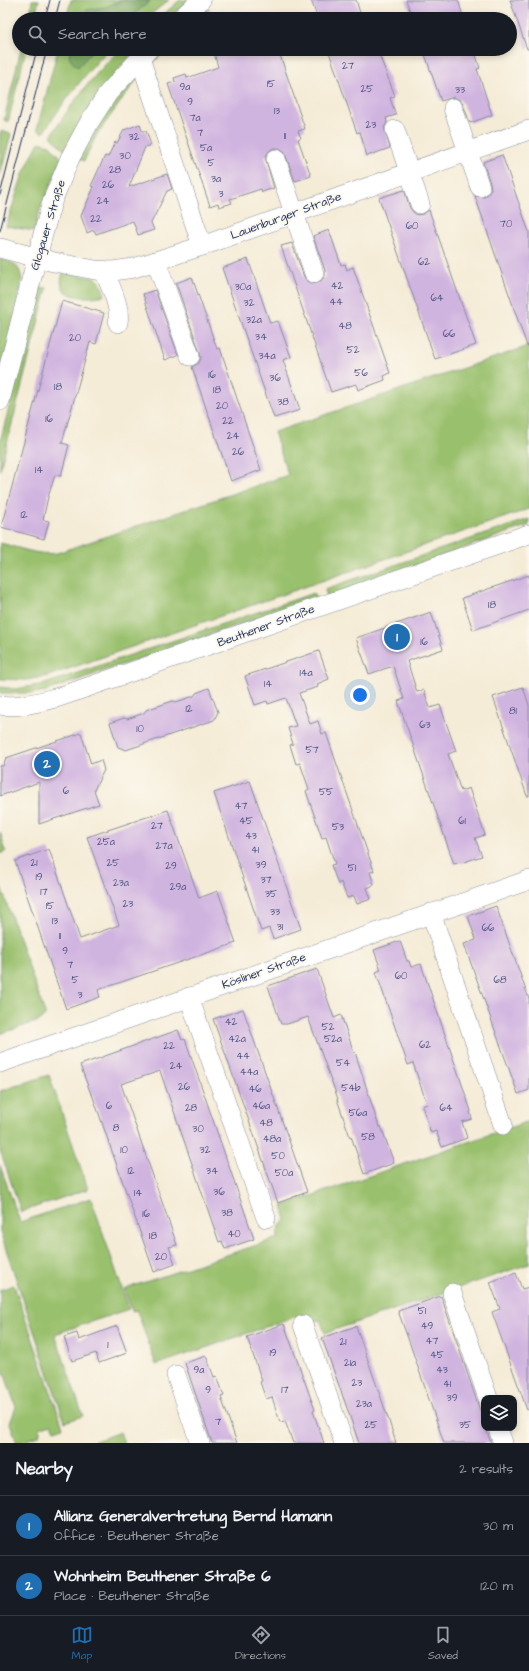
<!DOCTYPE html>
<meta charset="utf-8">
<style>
:root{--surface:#171b24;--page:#242831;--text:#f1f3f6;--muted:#9ea1a6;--line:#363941;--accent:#1f6fb2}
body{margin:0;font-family:"Architects Daughter",sans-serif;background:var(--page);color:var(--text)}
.controls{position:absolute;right:12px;bottom:12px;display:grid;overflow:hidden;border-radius:8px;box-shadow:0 2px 6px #0003}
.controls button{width:36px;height:36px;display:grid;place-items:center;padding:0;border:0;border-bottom:1px solid var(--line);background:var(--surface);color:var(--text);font:20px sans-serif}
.you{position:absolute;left:360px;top:695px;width:14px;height:14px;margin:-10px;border:3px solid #fff;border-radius:50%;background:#1a73e8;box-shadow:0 0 0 6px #1a73e833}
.badge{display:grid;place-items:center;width:26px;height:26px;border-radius:50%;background:var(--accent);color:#fff;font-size:13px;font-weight:700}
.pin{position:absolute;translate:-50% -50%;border:2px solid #fff;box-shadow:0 1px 4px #0006}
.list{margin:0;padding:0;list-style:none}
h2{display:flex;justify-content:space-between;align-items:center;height:52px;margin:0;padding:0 16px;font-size:17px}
h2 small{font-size:13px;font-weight:400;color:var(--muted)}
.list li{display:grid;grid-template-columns:26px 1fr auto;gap:12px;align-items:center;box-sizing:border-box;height:60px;padding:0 16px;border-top:1px solid var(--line)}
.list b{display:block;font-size:15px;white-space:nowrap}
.list p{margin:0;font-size:13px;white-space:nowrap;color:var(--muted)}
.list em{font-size:13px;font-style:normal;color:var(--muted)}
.icon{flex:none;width:22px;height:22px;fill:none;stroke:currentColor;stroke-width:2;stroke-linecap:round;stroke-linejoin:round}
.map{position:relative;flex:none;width:529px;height:1443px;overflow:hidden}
.search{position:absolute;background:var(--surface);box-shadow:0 2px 6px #0003;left:12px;right:12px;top:12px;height:44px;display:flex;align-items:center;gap:10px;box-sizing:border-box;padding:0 14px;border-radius:22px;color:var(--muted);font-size:15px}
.sheet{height:172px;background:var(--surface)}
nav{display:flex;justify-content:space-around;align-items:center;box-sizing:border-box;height:56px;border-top:1px solid var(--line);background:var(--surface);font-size:11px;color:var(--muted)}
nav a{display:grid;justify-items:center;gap:2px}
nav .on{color:var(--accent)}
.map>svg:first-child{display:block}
.green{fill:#99c06c;stroke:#5a7865}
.forest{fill:#7aa660;stroke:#4a6a5f}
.building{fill:#d0b4e0}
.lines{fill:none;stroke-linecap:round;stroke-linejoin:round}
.minor-casing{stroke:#888e9a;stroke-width:20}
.minor{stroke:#fff;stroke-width:19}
.tram{stroke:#1b2f5e;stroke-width:1}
.labels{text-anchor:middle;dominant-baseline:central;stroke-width:3.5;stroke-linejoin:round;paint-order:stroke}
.number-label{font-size:10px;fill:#48507e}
.street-label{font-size:12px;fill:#1b2f5e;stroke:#fbf7ec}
</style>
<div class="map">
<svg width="529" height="1443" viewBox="0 0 529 1443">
<rect width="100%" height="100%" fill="#fbf7ec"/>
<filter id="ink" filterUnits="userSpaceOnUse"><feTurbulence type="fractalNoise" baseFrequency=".025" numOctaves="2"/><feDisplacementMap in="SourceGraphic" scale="8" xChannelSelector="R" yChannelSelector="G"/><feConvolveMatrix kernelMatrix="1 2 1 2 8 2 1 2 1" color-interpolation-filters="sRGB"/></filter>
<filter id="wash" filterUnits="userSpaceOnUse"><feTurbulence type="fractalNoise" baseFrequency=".012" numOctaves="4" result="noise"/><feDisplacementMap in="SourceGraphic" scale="16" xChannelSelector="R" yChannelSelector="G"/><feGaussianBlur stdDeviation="0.9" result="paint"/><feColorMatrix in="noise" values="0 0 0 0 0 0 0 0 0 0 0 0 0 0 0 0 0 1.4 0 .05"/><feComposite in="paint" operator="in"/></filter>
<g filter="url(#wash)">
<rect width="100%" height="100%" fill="#f5ecd7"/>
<g class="green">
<polygon points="32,0 39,0 34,19 30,19"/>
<polygon points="71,0 169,0 145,19 66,19"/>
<polygon points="180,0 190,0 167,19 158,19"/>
<polygon points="207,7 210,11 200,19 193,19"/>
<polygon points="21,49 26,49 8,122 4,120"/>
<path d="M58,49h51c-25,26 -46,54 -66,84l-6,-4z"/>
<path d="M121,49h15l-35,42 -36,60 -14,-15c20,-32 42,-61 70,-87z"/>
<polygon points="159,49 167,49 151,65 148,59"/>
<polygon points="136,72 140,75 97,134 84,161 79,159 110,105"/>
<polygon points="1,131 11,134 0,176 0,134"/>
<polygon points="39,142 50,145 62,159 40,210 34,231 6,226 23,174"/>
<path d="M0,259c16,4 20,6 22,23l-22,95z"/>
<path d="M63,273l33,5 4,4 5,13c-17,4 -52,5 -42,-22z"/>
<polygon points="40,288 47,288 0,470 0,442"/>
<path d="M529,346v163l-481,167 -22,4 -26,-1v-136c18,4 38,13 57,10l231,-78 -14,-43z"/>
<polygon points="529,519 529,525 327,597 325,589"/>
<polygon points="314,593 317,600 307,601 46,691 33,693 0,693 0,687 15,689 45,684"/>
<polygon points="0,832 6,851 0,854"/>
<polygon points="0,884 45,1013 45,1016 39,1021 0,1034"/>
<polygon points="49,1075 88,1189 21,1212 0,1150 0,1091"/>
<path d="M529,1121v143l-204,69 -5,-13 -12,3 -5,-9 -147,51 -19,-55 -5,1 -8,-22 154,-51c-1,-9 1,-12 8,-18l-4,-14z"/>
<polygon points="0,1165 20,1222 91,1198 129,1309 55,1334 83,1416 65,1422 0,1232"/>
<polygon points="14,1285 63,1427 55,1430 52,1424 41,1427 39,1436 17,1443 10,1423 16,1407 0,1361 0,1290"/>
<polygon points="120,1432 124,1443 90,1443"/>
</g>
<g class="forest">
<polygon points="122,0 150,1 128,19 77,19 87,10 108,6"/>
<path d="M70,49h24l-16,18c-7,-5 -10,-9 -8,-18z"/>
</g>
<g id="blocks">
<g class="building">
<polygon points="311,0 356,0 362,19 318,19"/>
<polygon points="406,0 458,0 464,19 413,19"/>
<polygon points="510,0 529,0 529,49 527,49"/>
<polygon points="213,49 278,49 305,129 298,131 301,138 298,139 311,176 295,181 284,151 279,148 273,148 268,152 265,157 274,188 262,192 261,189 230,199 232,203 219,207 218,203 210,206 168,84 175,82 174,78 186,74 187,78 218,67"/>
<polygon points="328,49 377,49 395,96 390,98 396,115 386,118 387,122 384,128 390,148 367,156 360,132 357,133"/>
<polygon points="423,49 474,49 480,68 477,69 492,115 470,123 463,104 460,100 454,97 441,101"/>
<polygon points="140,124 142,131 146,131 151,145 145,147 129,187 167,174 172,189 167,191 151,223 154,230 138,235 133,221 96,234 94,230 87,233 81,216 94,187 91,186 105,156 108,157 115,142 117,143 124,130"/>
<polygon points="502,155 529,232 529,345 527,346 475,196 484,197 488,194 491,189 490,183 483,162"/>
<polygon points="404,190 410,208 413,212 417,215 423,214 429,210 476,345 435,359 379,198"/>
<polygon points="329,230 341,265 345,264 347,270 353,267 390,373 384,376 385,380 358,390 356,384 331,392 281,246 292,243 304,277 307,281 311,284 318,283 322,280 325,276 325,270 313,236"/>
<polygon points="248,259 270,323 278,321 291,357 283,360 300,410 274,418 222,268"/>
<polygon points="192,277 217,349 220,348 261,470 231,481 192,367 199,363 201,358 200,353 176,283"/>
<polygon points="155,290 178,355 165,360 143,294"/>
<polygon points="62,301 104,313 96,344 90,342 62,443 69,445 61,476 55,475 48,497 43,520 49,521 44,539 1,527"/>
<polygon points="529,575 529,610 473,630 462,598"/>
<polygon points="431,612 443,649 407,661 417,692 424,690 430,708 440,705 456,751 448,754 461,791 469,788 485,835 475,838 482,856 461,863 461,862 454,864 398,701 404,699 393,666 369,674 356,638"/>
<polygon points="319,651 329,679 317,684 318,687 299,693 310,724 318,721 322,734 326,733 374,871 370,872 374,885 367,888 371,899 357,904 354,896 347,898 341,882 338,884 331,865 335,864 326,837 322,838 306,791 309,789 300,763 296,764 290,745 293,744 288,728 296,726 286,698 268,704 267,701 255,705 245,676"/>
<polygon points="523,687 529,705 529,796 527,796 493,697"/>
<polygon points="209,688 218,712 214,720 126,750 118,747 110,723 124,718 127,719 144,713 146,710 173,701 176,702 194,696 196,693"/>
<polygon points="81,733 91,764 101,760 104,770 94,790 99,804 39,824 39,782 0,796 0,766 3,766 6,758"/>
<polygon points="250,781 301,929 273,939 269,928 261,931 214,793"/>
<polygon points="168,810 199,898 218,891 236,943 98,990 100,997 66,1009 15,861 49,849 80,939 119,925 87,837"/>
<polygon points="496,906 529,999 529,1090 518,1094 464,944 476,940 468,916"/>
<polygon points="400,941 407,961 409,961 411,967 421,964 471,1111 470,1112 472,1119 462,1122 467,1138 442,1147 436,1131 431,1133 422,1106 427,1104 420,1084 413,1063 408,1065 376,972 381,970 374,950"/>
<polygon points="317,969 334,1018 341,1015 354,1053 355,1052 379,1127 381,1126 394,1163 364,1174 351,1136 350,1137 337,1099 338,1099 308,1017 287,1024 281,1024 268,986"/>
<polygon points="243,1009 307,1192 278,1203 213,1019"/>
<polygon points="178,1030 182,1040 185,1039 254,1239 225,1249 222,1241 219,1242 160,1071 121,1084 177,1245 169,1247 175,1264 154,1272 92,1094 91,1094 80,1065"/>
<polygon points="516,1273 522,1289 529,1287 529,1409 527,1410 492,1312 500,1309 490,1282"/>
<polygon points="441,1296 484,1422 484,1428 486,1428 491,1443 444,1443 410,1344 398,1311"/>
<polygon points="284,1324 315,1410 313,1411 324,1443 293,1443 285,1421 280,1422 272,1397 266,1399 260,1382 262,1381 247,1337"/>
<polygon points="117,1326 127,1353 99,1363 96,1353 72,1361 64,1337 77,1333 79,1340"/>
<polygon points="356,1326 389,1421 396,1443 359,1443 347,1408 322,1338"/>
<polygon points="206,1356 214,1377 217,1376 224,1396 221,1397 237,1443 212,1443 185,1363"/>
</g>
</g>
</g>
<g filter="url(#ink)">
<use href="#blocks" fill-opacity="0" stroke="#888e9a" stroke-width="1"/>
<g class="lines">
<g class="minor-casing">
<g id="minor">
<polyline points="180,19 201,0"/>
<polyline points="140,58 202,246"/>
<polyline points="453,108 480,187"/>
<polyline points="395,130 420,204"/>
<polyline points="276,159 314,273"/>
<polyline points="0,248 54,262 95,270 113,271 134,268 202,246 529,130"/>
<polyline points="156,261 190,356"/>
<path d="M104,271c6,15 17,35 14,52"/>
<polyline points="0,401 42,238 52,202 70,158 90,121 108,93 149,49"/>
<path d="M0,705c20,3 39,-3 59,-8l470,-163"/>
<polyline points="431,913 503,1125"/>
<polyline points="189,997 266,1218"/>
<polyline points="0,1063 529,880"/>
<polyline points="452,1293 488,1398"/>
<polyline points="303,1325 344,1443"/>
<polyline points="176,1375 200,1443"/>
<polyline points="498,1428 503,1443"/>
</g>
</g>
<use href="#minor" class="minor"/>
<g class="tram">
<polyline points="45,19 50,0"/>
<polyline points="55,19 60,0"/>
<polyline points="0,195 37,49"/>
<polyline points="0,231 47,49"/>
</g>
</g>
</g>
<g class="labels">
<g class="number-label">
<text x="348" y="66">27</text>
<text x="271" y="84">15</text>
<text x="185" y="87">9a</text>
<text x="367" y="89">25</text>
<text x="460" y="90">33</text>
<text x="190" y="102">9</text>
<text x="277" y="111">13</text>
<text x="195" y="118">7a</text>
<text x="371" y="125">23</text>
<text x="200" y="133">7</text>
<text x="285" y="136">11</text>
<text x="134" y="137">32</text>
<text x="206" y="148">5a</text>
<text x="125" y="156">30</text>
<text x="211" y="163">5</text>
<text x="115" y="170">28</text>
<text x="216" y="179">3a</text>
<text x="108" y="185">26</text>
<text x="221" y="194">3</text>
<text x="103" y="201">24</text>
<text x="96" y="219">22</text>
<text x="506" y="224">70</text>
<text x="412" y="226">60</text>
<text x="424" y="262">62</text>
<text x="337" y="286">42</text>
<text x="243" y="287">30a</text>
<text x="437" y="298">64</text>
<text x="336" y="302">44</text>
<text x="249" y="303">32</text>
<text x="254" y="320">32a</text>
<text x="345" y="326">48</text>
<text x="449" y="334">66</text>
<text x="261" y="337">34</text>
<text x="75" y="338">20</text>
<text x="353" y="350">52</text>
<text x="267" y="356">34a</text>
<text x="361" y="373">56</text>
<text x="212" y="375">16</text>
<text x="275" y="378">36</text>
<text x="58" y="387">18</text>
<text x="217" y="390">18</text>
<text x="283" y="402">38</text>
<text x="222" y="406">20</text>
<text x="49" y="419">16</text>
<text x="228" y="421">22</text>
<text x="233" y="436">24</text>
<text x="238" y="452">26</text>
<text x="39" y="470">14</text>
<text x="24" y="515">12</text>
<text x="492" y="605">18</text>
<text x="424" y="642">16</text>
<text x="306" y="673">14a</text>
<text x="268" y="684">14</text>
<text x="189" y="709">12</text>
<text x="513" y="711">81</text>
<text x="425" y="725">63</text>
<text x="140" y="729">10</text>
<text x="312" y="750">57</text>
<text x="66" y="791">6</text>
<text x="326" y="792">55</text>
<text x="241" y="806">47</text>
<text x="246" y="821">45</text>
<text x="462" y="821">61</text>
<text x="157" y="826">27</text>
<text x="338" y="827">53</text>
<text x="251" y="836">43</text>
<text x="106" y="842">25a</text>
<text x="164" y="846">27a</text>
<text x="255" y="850">41</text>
<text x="34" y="863">21</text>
<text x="113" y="863">25</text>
<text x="261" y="865">39</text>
<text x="171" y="866">29</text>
<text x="352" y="868">51</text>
<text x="39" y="877">19</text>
<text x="266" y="880">37</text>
<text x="121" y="883">23a</text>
<text x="178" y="887">29a</text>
<text x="44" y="892">17</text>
<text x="271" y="894">35</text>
<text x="128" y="904">23</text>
<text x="50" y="906">15</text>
<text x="275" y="912">33</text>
<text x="55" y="921">13</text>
<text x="280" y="927">31</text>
<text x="488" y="928">66</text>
<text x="60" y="936">11</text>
<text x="65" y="951">9</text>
<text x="70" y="965">7</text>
<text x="401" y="976">60</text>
<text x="75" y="980">5</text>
<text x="500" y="980">68</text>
<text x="80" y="995">3</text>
<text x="231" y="1022">42</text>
<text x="328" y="1027">52</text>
<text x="237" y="1039">42a</text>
<text x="333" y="1039">52a</text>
<text x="425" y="1045">62</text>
<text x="169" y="1046">22</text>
<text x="243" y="1056">44</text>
<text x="343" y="1063">54</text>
<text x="176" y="1066">24</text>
<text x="249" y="1072">44a</text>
<text x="184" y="1087">26</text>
<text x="351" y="1088">54b</text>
<text x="255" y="1089">46</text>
<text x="109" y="1106">6</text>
<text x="261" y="1106">46a</text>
<text x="191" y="1108">28</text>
<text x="446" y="1108">64</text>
<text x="358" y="1113">56a</text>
<text x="266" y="1123">48</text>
<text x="116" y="1128">8</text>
<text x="198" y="1129">30</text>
<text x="368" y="1137">58</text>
<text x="272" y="1139">48a</text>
<text x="124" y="1150">10</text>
<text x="205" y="1150">32</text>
<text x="278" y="1156">50</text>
<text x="131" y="1171">12</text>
<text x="212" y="1171">34</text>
<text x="284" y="1173">50a</text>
<text x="219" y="1192">36</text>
<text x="138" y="1193">14</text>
<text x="227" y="1213">38</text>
<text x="146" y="1214">16</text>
<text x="234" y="1234">40</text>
<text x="153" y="1236">18</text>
<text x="161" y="1257">20</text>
<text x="422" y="1311">51</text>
<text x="427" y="1326">49</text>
<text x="432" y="1341">47</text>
<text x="343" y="1342">21</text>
<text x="108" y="1345">1</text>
<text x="273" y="1353">19</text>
<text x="437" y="1355">45</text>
<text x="350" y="1363">21a</text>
<text x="199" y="1370">9a</text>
<text x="442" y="1370">43</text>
<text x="357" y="1383">23</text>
<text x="447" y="1384">41</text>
<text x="208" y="1390">9</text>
<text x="285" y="1390">17</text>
<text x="452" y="1398">39</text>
<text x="364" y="1404">23a</text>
<text x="218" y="1422">7</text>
<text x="371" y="1425">25</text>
<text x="465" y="1425">35</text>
</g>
<g class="street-label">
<text transform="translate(286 216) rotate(-20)">Lauenburger Straße</text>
<text transform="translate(48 225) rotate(-73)">Glogauer Straße</text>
<text transform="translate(266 626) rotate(-20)">Beuthener Straße</text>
<text transform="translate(264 971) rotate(-19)">Kösliner Straße</text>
</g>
</g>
</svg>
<div class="controls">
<button><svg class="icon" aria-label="layers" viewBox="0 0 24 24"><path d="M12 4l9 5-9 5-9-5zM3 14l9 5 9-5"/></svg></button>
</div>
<div class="you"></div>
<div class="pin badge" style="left:397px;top:637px">1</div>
<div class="pin badge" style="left:47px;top:764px">2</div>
<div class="search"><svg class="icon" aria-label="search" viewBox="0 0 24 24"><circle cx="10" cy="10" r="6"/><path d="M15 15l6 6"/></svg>Search here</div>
</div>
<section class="sheet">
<h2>Nearby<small>2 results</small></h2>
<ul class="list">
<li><span class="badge">1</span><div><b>Allianz Generalvertretung Bernd Hamann</b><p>Office · Beuthener Straße</p></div><em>30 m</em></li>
<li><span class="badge">2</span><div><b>Wohnheim Beuthener Straße 6</b><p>Place · Beuthener Straße</p></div><em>120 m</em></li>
</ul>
</section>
<nav>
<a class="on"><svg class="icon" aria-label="map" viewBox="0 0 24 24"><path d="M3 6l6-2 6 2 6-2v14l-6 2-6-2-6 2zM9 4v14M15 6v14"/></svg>Map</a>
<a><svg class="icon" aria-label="directions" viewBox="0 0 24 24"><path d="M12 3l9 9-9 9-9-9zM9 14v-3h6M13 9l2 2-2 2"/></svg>Directions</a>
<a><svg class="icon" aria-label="saved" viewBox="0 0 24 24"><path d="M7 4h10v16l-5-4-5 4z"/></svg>Saved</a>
</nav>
